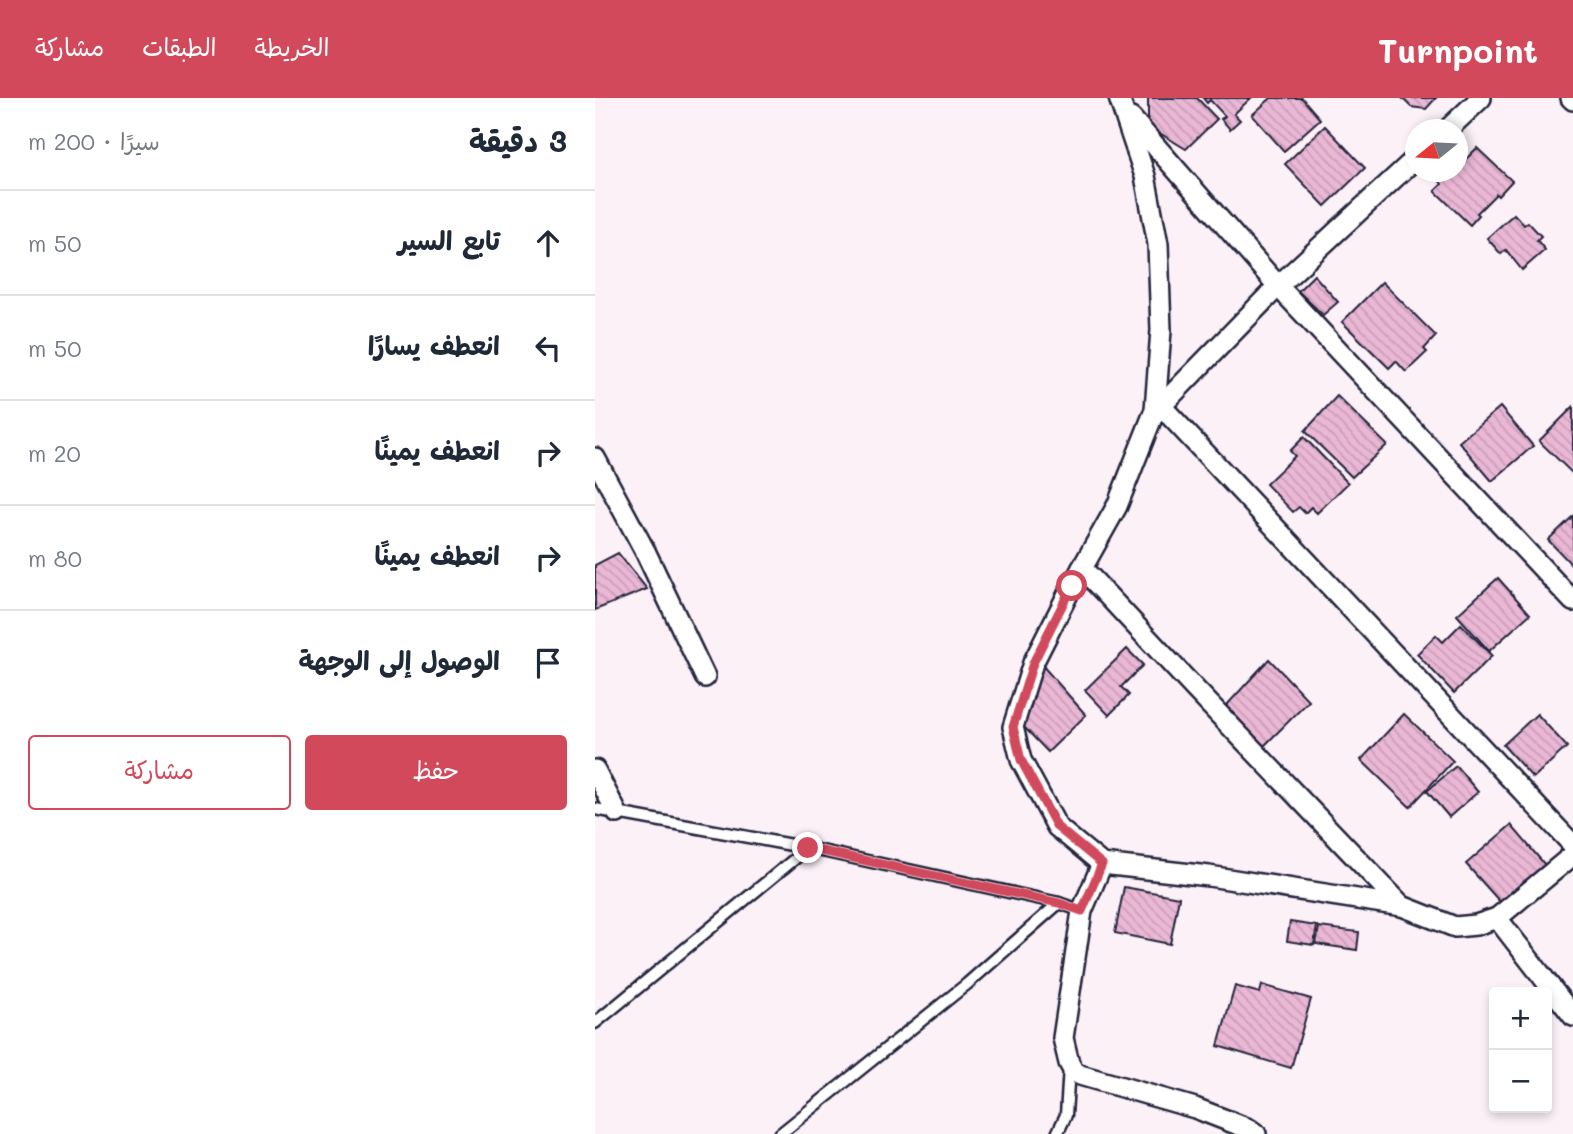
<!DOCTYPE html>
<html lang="ar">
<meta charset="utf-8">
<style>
:root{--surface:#fff;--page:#f2f2f3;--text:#1f2937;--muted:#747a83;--line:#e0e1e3;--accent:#d1495b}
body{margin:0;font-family:Mali,"Playpen Sans Arabic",sans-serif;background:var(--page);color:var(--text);direction:rtl}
.controls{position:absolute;right:21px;bottom:21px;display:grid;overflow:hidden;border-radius:7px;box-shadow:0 4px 10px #0003}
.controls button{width:63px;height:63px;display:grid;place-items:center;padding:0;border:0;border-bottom:2px solid var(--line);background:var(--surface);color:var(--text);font:35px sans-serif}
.compass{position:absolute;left:810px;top:21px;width:63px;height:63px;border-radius:50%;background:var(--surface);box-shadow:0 4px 10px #0003;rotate:252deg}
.stop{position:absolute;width:21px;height:21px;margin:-16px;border:5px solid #d1495b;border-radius:50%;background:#fff}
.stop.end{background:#d1495b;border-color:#fff;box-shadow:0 2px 7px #0008}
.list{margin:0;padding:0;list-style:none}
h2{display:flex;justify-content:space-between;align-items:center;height:91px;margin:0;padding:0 28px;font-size:30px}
h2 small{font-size:23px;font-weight:400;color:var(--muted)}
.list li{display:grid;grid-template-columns:46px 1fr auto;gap:21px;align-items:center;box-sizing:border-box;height:105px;padding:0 28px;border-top:2px solid var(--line)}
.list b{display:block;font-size:26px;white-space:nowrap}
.list em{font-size:23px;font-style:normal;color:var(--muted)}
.actions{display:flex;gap:14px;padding:21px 28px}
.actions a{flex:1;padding:16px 0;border:2px solid var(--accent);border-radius:7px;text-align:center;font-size:24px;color:var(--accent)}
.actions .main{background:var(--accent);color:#fff}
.icon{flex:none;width:38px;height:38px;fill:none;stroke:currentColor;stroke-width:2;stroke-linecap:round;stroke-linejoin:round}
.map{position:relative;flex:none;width:978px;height:1036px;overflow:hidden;direction:ltr}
header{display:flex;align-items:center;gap:42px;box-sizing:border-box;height:98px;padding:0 35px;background:var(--accent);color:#fff}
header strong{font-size:33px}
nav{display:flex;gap:38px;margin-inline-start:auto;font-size:24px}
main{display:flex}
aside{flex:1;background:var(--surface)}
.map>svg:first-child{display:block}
.building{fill:url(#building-back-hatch);stroke:#22223b;stroke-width:2}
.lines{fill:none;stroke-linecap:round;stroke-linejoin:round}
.service-casing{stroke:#22223b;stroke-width:15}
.minor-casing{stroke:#22223b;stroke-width:24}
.service{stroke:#fff;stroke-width:10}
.minor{stroke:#fff;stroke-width:19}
.route{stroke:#d1495b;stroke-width:9}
</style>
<header>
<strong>Turnpoint</strong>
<nav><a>الخريطة</a><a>الطبقات</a><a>مشاركة</a></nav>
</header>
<main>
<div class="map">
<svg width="978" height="1036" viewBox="0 0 978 1036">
<defs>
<pattern id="building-back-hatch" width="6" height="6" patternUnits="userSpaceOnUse" patternTransform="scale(1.75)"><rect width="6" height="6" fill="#eab7d5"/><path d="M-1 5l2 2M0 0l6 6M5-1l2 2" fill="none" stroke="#c89db8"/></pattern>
</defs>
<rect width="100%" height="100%" fill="#fbf1f7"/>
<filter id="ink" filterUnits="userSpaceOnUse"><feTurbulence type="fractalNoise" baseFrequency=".0143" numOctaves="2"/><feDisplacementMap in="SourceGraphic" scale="14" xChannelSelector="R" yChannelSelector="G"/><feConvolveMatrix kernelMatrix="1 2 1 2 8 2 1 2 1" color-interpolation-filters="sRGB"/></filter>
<g filter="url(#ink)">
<g class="building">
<polygon points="553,0 602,0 622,21 591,51 553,28"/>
<polygon points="608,0 656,0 639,16 645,22 635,31 626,21 630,18 615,2 612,5"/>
<polygon points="676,0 707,0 725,21 689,53 657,17"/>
<polygon points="807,0 841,0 831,11 816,9"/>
<polygon points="730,28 770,70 730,108 690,66"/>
<polygon points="882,50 917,83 903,98 901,96 882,115 884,117 875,127 840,93 847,86 844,82 852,74 855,77 859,74 862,74 862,70"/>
<polygon points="919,116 929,127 933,124 946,138 942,142 950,152 927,172 911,152 906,156 892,140"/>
<polygon points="719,177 743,204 728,217 703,193"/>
<polygon points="787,184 841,238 829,251 832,254 811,274 801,263 794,270 747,224"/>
<polygon points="742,298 792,347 757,379 710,333"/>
<polygon points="905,309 938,348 897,383 864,344"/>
<polygon points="978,309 978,376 944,343"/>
<polygon points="709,339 753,385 722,415 716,409 710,415 704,409 698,414 671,386 700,358 695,353"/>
<polygon points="978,418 978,468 953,442"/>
<polygon points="23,455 52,491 0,512 0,467"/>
<polygon points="903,480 935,516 894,553 862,517"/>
<polygon points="866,526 897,558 859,595 822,556 841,537 848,544"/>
<polygon points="532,551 548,567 526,589 534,597 514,617 490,592"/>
<polygon points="674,561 714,603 669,648 631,608"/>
<polygon points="446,566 491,617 453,654 426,626"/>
<polygon points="809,616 858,663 815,709 766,662"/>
<polygon points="942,616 972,649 938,680 908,647"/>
<polygon points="861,668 883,694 854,719 832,693"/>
<polygon points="916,727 950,767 906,805 871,766"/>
<polygon points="529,789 584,799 575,846 520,835"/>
<polygon points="695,824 722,828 719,847 692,843"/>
<polygon points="724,829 764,834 762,852 721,846"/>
<polygon points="667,887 716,901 696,970 623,948 640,888 665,895"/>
</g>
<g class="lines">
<g class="service-casing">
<g id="service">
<polyline points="0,711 213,750 464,805 487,813"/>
<polyline points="0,925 213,750"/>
<polyline points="185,1036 372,886 464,805"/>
<polyline points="462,1036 471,1017 474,969"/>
</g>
</g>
<g class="minor-casing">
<g id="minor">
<polyline points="524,0 550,78 563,146 566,232 560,312 522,408 477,488 438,565 418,629 426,662 462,729 507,766 614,778 807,808 860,829 881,827 902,820 978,757"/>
<polyline points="976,0 978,2"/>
<polyline points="536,20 683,188 978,503"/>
<polyline points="852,32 886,0"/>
<polyline points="566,308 683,188 820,61"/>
<polyline points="560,312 566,308 978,747"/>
<polyline points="0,360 51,455 110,579"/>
<polyline points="487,470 599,590 807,808"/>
<polyline points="0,672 22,715"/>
<polyline points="507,766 487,813 468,940 474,965 478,972 485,977 600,1010 654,1031 661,1036"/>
<polyline points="902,820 978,918"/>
</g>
</g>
<use href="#service" class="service"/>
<use href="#minor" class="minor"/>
</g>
</g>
<g class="lines" filter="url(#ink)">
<polyline class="route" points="213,750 464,805 487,813 507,766 462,729 426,662 418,629 438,565 477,488"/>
</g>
</svg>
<div class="controls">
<button>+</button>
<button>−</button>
</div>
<svg class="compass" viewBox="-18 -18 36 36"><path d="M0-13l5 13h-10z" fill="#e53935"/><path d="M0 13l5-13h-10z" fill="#747a83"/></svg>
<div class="stop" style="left:477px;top:488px"></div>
<div class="stop end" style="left:213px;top:750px"></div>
</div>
<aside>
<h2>3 دقيقة<small>سيرًا · 200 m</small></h2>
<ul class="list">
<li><svg class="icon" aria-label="ahead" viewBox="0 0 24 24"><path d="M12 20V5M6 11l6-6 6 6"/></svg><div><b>تابع السير</b></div><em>50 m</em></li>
<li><svg class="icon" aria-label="left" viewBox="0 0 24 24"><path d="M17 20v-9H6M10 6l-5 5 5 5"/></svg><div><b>انعطف يسارًا</b></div><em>50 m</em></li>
<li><svg class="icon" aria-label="right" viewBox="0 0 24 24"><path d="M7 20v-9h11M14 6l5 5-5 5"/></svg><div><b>انعطف يمينًا</b></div><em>20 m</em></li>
<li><svg class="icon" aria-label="right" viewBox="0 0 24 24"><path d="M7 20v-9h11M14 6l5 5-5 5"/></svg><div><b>انعطف يمينًا</b></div><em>80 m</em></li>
<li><svg class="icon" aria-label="arrive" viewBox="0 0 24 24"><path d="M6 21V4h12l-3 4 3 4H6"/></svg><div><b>الوصول إلى الوجهة</b></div></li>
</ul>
<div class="actions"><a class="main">حفظ</a><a>مشاركة</a></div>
</aside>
</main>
